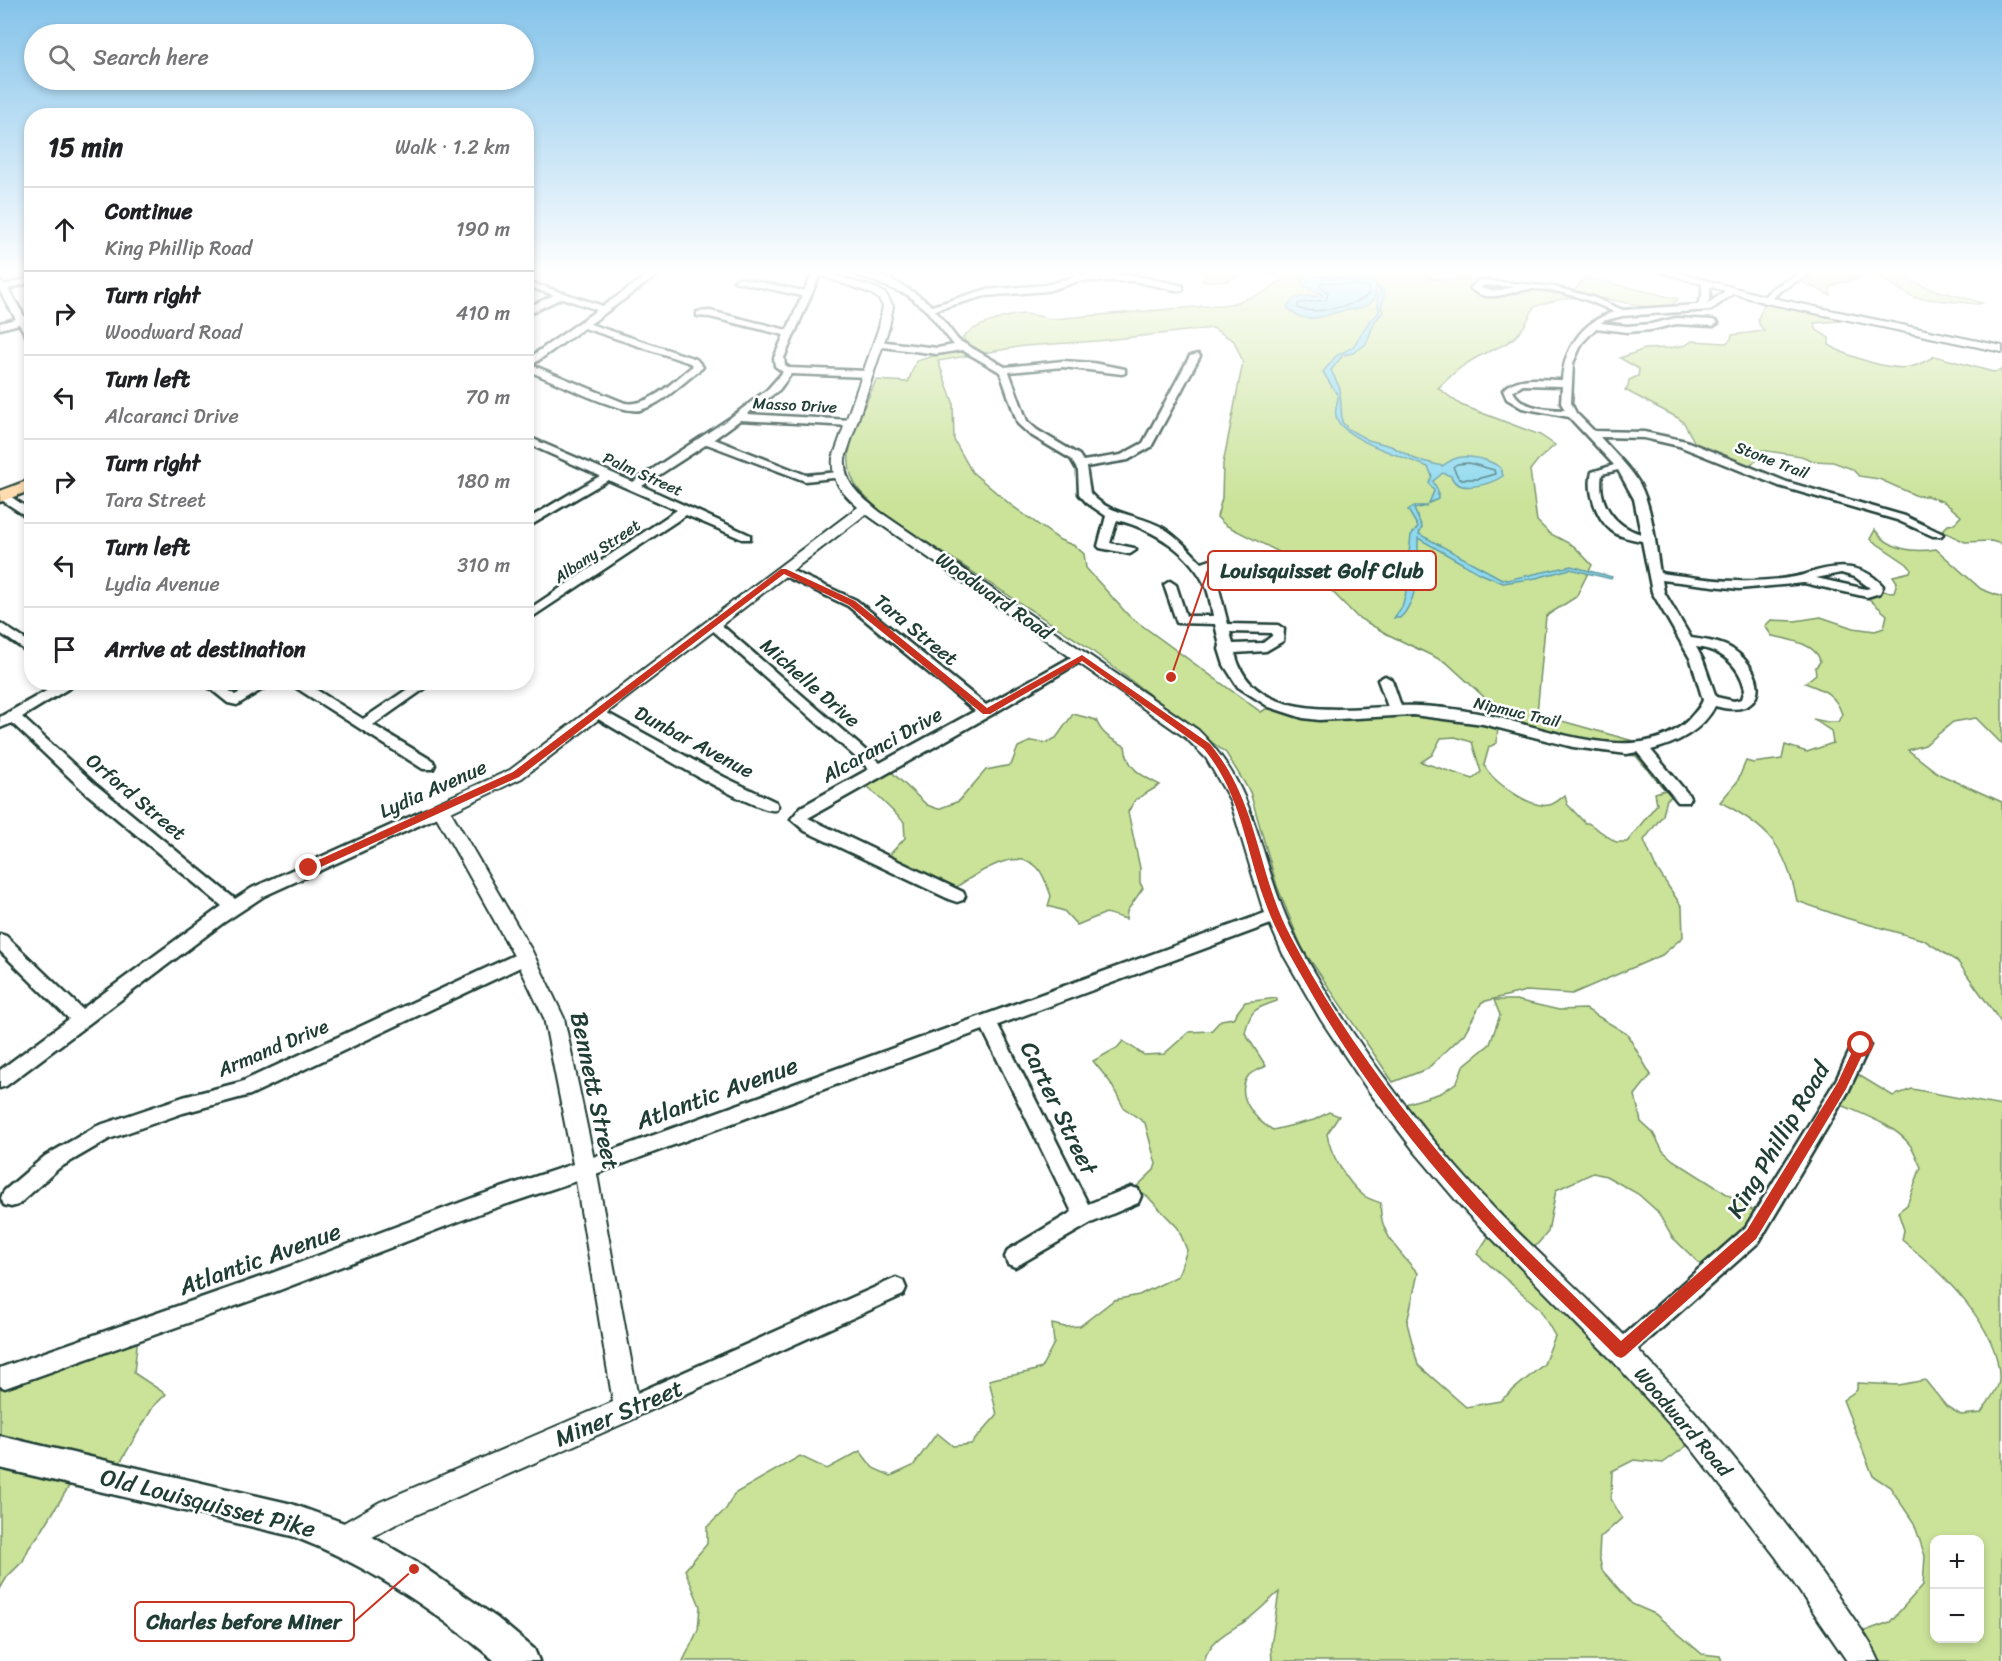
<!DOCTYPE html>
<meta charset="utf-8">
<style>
:root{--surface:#fff;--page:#f2f2f2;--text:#202124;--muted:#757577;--line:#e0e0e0}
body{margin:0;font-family:Sriracha,sans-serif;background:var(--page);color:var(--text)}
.controls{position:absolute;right:18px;bottom:18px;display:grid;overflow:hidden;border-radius:12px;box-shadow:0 3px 9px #0003}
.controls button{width:54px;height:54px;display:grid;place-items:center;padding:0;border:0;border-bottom:2px solid var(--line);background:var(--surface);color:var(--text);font:30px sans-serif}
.stop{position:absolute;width:18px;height:18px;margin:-14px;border:4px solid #c8321e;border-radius:50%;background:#fff}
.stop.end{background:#c8321e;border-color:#fff;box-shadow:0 2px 6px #0008}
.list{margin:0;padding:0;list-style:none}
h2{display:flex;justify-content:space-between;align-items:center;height:78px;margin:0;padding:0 24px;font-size:26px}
h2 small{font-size:20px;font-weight:400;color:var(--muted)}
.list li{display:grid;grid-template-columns:39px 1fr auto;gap:18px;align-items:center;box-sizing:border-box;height:84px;padding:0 24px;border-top:2px solid var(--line)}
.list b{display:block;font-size:22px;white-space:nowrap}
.list p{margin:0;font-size:20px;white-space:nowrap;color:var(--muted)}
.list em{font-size:20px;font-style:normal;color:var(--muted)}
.icon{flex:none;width:33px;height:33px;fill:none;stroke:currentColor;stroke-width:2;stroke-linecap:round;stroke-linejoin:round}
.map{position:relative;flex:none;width:2002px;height:1661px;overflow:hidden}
.search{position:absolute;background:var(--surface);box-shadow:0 3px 9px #0003;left:24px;top:24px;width:510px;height:66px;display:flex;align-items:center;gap:15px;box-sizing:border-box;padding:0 21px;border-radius:33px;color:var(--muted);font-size:22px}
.panel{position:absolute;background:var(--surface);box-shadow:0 3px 9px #0003;left:24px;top:108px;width:510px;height:582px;border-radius:24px}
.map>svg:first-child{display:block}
.green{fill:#cae399;stroke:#749066;stroke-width:1.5;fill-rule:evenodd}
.water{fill:#8ed9ee;stroke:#629ba4;stroke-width:1.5}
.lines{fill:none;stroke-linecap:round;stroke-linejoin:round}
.shore{stroke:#4b7b7e;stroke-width:1.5}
.minor-casing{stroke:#1f3d34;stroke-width:5}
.tertiary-casing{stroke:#1f3d34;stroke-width:4}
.secondary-casing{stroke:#1f3d34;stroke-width:5}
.primary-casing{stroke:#1f3d34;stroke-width:5}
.minor{fill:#fff;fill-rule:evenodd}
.tertiary{fill:#fff;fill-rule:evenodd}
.secondary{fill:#fff;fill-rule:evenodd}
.primary{fill:#fedbac;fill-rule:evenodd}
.route{fill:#c8321e}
.labels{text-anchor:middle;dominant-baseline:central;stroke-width:5;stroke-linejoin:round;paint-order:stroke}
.far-street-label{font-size:16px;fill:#1f3d34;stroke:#fff}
.street-label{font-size:20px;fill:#1f3d34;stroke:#fff}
.near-street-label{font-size:24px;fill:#1f3d34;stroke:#fff}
.leader{fill:none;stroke:#c8321e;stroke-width:2}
.callout-dot{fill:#c8321e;stroke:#fff;stroke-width:2}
.callout{fill:#fff;stroke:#c8321e;stroke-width:2}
.callout-label{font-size:21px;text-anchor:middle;font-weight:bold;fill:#1f3d34}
</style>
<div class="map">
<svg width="2002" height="1661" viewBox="0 0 2002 1661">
<rect width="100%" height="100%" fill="#fff"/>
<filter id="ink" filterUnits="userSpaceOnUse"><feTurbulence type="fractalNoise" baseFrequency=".0167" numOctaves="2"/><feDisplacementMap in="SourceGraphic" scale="12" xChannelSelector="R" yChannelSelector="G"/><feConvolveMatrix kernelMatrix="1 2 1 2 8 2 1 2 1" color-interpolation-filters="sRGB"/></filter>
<g filter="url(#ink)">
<g class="green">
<path d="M1201,271h225l6,6 -2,2 44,-1 100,13 11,-14 93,22 -9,10c-25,0 -46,-8 -70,-11 -23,-4 -44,2 -65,9 -20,47 -37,34 -71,59 -9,6 -17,15 -25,22l23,17 79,30 15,10 -17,15 -8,10 7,51 12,12 25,13 18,19 -16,32 -30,19 -9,98 96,27 44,53 -10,5 -4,16 -19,25 11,26 27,41 1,30 -21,18 -90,39 -46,-3 -44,11 -18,32 -37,35 -34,13 -91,-134 -25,-62 -27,-94 -24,-39 -143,-109 -201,-131c-7,-8 -17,-15 -23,-23 -26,-33 4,-77 17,-110l32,2 8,-21 53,-15 -6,-8c7,-12 45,-23 60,-24 9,0 19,3 28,5l180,-15 32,-11 23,-16 -22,-4h-17l-21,8h-24l3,-6zM1213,328l21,13 9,21 -20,102 -1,34 -5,19 8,8 60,30 33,22 39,40 30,17 60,29 62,57 10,15 78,17 39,4 29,34 -10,3 2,11 -30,38h-11l-28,-19h-3l-18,-19 -2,-9c-5,4 -10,9 -16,10 -19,4 -57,-24 -65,-40l5,-18 8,-4 1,-21 -113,-12h-89l-22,-6 -13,8 -132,-96 -43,-48 -2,-14 -9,-8 -15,-6 -49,-35 -39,-33 -18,-32 -1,-38 -15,-41 86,-15 73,-5zM1455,737l17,5 9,30 -8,7 -52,-17 11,-7 9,-17z"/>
<path d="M1810,271h90c19,21 56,22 82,32l-4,1 -62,-6c-17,-5 -31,-25 -51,-22 -5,1 -9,4 -13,5 -8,2 -16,1 -22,7v7l-35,-16z"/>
<path d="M1767,299l75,16 -1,6 -27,2 3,7 12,8v7c18,11 64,28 85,21 7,-2 14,-6 21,-10l58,16 7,-1 2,-2v175l-11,-3 -26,1 -23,-11 6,-6 6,-1 7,-8 -17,-14 -17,-6h-10l-38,-17 -20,-3 -7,-7 -19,-7 -19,-1 -13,-5 -40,-6 -6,2 1,9 -11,6 -49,-22 -12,-22 -6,-5 -53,-28 3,-3 1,-7 9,-4 1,-7 -19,-11 25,-9 24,-1 17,-3 6,-4 34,2 5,-4 1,-4 32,-4 -5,-7 -1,-6z"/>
<path d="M1875,530c14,20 39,23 61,19l45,40 21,8v147l-26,-26 -23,4 -28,23 -17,5 31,24 63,28v222l-44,-62 -34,-22 -78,-22 -49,-17c-11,-54 -28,-74 -77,-99l17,-20 9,-21 7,2 29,-4 3,-14 22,7 26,-9 -2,-12 -18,-12 14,3h11l4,-8c-7,-20 -18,-24 -37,-31l11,-9 -1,-6 5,-6c-2,-18 -33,-23 -48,-26l-7,-10 6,-6 24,1 26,-4 32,11 22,3 9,-3 3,-13 -28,-25 35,2 3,-10 -4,-6 17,-4 1,-3 -4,-5 -37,-25z"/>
<path d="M1073,714l23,6c6,15 15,19 29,26 2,23 17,30 35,39l-25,15 -7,12 12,56v15l3,5 -16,23 -1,8 -20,-6 -29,12 -13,-14 -16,-5 3,-10c-3,-8 -7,-22 -14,-29 -25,-24 -73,16 -96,30l-62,-31 26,-28 -1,-16 -43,-42 24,-14 42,39 11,4 21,-8 27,-31 25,-5 7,-18 13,-6 14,2 11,-5z"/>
<path d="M1277,998v3c-22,7 -27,9 -32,32l21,33c-5,3 -13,5 -17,9 -16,20 7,46 24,55l41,-10 15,-8 10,4 -12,18c3,20 20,48 36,61 5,4 12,6 18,8 -4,28 20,51 37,70l-11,50 11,42 48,42 34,-6 44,-37 11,-28 -16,-28 -62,-54 13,-20 -94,-127 45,-14 16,-11 6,-16 27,-22 10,-29 -6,-15h22l43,10 27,-1 41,25 24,41 -16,20 6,27 12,11 10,18 10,9 84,53 1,3 -54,52 -32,-31 -15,-26 -19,-17 -32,-18 -13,-3 -37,17 -8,42 -20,23 167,185 -32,23 -29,-3 -22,11 -1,28 11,19 -22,20 -1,17 3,15 30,34 23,10 47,40 18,2 2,5h-450l-1,-15 8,-54c-11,9 -21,20 -32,28 -17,11 -37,19 -43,41h-521l15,-31 2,-24 -15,-36 22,-26v-17l19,-18 8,-15 66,-38 27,13 33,-18 13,17 18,8 22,-10 24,-33 16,13 18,-2 26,-29 -8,-35c18,-5 35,-5 52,-12l13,-25 -2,-19 13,3 15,-1 34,-26 25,-5 39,-19 9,-26 -9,-22 -33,-34 -14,-2 23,-22 2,-6 -11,-41 -21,-15 -14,-26 -17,-21 24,-13 6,-7 21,14 20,-1 25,-22 22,-1 10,-11 12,-2 12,-16z"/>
<path d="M1847,1068l46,28 19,-7 90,17v555h-141l-13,-24 42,-15 33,-37 2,-29 -11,-33 -24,-36 -17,-11 -30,-76 14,-10v-7l42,2 26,-5 21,26 15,9 20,-2c5,-9 17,-22 18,-32 3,-53 -60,-111 -97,-141l2,-10 -6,-18 9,-7 14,-38c-4,-7 -6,-16 -11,-22 -16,-22 -56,-33 -81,-46zM1934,1540h46v98h-46z"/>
<polygon points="139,1326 134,1373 166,1394 153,1407 117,1468 83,1463 43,1529 29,1548 23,1561 7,1577 0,1589 0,1369"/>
</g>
<g class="water">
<path d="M1308,275l61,5 16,11 -4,16 2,5 -8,9 -9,23 -13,9 -10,2 -12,15 9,19 2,33 6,7 20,11 23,6 24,13 27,7c4,-2 7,-5 12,-7 14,-6 36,1 47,9l2,8c-12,8 -46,19 -52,0l-8,-3 -10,8 5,10v8l-9,4 5,-12 -5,-8 3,-7 -4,-9c-21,-9 -82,-26 -91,-48 -4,-8 1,-15 1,-23l-15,-24 13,-16 17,-9 17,-27 8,-6 1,-4 -2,-11 4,-9 -5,-3c2,23 -22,21 -38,25 -19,5 -34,14 -51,-5 9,-14 20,-10 35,-11v-2l-19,-8 -1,-7z"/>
<path d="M1414,506h13l-13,3 8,18 -3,7 81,44 7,2 64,-14 41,11 -1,2 -41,-10 -34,9 -33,5 -24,-10 -61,-35v15l-7,9c1,7 4,14 4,20 1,11 -7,29 -15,36h-6l8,-11 4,-15 -3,-30 6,-9 2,-18 7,-8 -10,-17z"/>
</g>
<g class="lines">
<g class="shore">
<path d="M1322,282l45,4 3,7c-12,13 -56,22 -72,15v-4l3,-1 25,-3 2,-7 -8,-7z"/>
<polygon points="1469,463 1494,470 1495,474 1477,479 1459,479 1453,467 1457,464"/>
</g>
<g class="minor-casing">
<g id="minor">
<path d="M654,271h9l-73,53 106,35 7,8 -2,2c-18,13 -39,36 -61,41 -19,5 -92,-32 -114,-40v-10l71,-50 -35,-12 -36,17v-7l28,-13 -28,-9v-5l77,25zM584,328l106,35 3,3c-19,14 -43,41 -68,37l-93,-38z"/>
<polygon points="814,271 821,272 784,358 785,365 790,368 868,371 873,374 868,377 791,374 779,390 747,414 851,420 856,423 851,426 740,420 714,439 806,475 839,472 844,475 843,477 805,481 707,444 642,486 750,535 750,539 742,539 686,515 526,621 526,611 677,510 608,480 526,528 526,520 600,476 526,443 526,436 633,482 730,418 767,390 783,372 775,366 774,358 784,335 710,317 697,316 697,312 710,311 787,330 802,296 734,281 738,278 804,291"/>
<path d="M847,271c30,-2 62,16 85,35l52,-16 62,-5 28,-8 -1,-6h8l1,4h51l50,11v4l-3,1 -47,-10h-54l-32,10 -62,5 -50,14 23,30 47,27 58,-6 30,2 32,6v4l-3,1 -59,-7 -54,5 18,49 10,9 42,25 4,6 38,-6 22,-12 47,-87 8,-2 2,2 -49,91 -23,13 -42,7 4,26c20,23 49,21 73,35 15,9 27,23 39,35l23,-8h8v6l-26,9 12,19 9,35 50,1 6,4 -1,12 -17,10 -31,2c16,67 100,56 153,54l-10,-27 7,-4 7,4 9,26c26,-1 56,3 82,8 59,12 158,57 207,4 5,-6 10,-10 13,-18l-12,-40 -39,-68 -10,-51c-10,-2 -23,-4 -31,-11 -15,-12 -24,-40 -19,-58l22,-7 -45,-48 -47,-9 -15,-9 -4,-9c15,-16 39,-10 59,-10 2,-32 21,-59 52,-68 -24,-12 -54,-23 -81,-23 -22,0 -44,17 -63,-1l9,-8 75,7 38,10 31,13 74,-5 5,-8v-13l4,-3 4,3v14l-4,7 22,-16h6v4l-23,17 -89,6 -19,5 -2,2 26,3 24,-2 25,-6 37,2 5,3 -5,3 -37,-2 -25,6 -24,2 -31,-4 -14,15 -9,20 -2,40 5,10 18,18 50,1 42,9 101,41 118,34 38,18 -2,2h-8l-36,-16 -118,-34 -100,-40 -35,-8 -44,-1c13,15 29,29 39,46 14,26 16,61 21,90 26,3 52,8 78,8 15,1 52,-2 65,-6 27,-9 58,-15 80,11l-3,7 -13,4 -63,-14 -65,6 -77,-9 2,12 27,46c14,2 29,4 41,11 37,24 36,72 -17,57 -12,24 -39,38 -64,44l37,44 2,4 -2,4h-10l-41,-50 -10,2 -54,-7 -90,-23 -70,-9 -94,5 -16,-2 -34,-11 -31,-20 -14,-22 -5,-16 1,-3 -5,-22 -38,-1 -13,-38 6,-4 6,4 10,31h27c-2,-9 -3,-19 -6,-27 -16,-37 -54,-60 -90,-69l-7,23 24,5 2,2 -6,4 -30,-6 -2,-2 8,-30 -19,-13 -8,-9 -1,-23 -7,-12 -42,-25 -11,-10 -18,-52 -38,-22 -25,4 -62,-8v-4l3,-1 59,7 17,-3 -27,-34 -19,-16zM1484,285l32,2 -23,4 -13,-3zM1523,385l39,1 -1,17 4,7c-17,-1 -44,-1 -52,-19zM1618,470l16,29 7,35c-27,-8 -44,-31 -39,-60zM1841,573l14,4 15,11 -4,1 -50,-11zM1230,632l42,1v3l-9,7 -30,1zM1696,647c25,3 43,17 49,42l-3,10 -8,2 -18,-4 -13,-37z"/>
<polygon points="1805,271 1815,271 1780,291 1769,302 1763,302 1763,298 1774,287"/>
<polygon points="32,277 32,282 8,289 32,329 32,341 29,340 19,324 0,329 0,323 16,319 0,291 0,281 5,285"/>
<polygon points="0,493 7,494 32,511 32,520 0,499"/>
<polygon points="784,567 856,600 986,705 1077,654 1087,654 1088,657 991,715 808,818 963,892 965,896 963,900 957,902 951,900 805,831 791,819 801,807 869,769 710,628 708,625 710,622 718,622 880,763 975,711 848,606 780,574 780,568"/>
<polygon points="0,623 32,644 32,655 0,633"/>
<polygon points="62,682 79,682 22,717 96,785 235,899 252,888 436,805 446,805 448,809 446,813 264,896 223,923 6,1086 0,1088 0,1070 69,1019 0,951 0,934 6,936 82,1009 222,906 86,793 12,723 0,728 0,717"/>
<polygon points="202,682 218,682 235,695 257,682 274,682 237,705 228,703"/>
<polygon points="287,682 304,682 363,719 418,682 434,682 373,725 433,761 435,765 433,769 423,769"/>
<path d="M598,708l126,69 52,25 2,4 -2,4c-18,6 -157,-79 -183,-94l-2,-3z"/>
<polygon points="1276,909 1282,910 1284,915 1282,920 998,1025 1088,1204 1131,1187 1138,1189 1141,1196 1138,1203 1091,1223 1015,1267 1008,1264 1005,1257 1008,1250 1072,1212 983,1030 585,1178 483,1212 272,1293 5,1388 0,1386 0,1368 5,1366 272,1273 483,1194 585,1160"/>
<polygon points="525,950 531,952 533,957 531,962 250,1095 183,1113 109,1139 59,1168 18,1205 11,1207 4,1205 1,1198 4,1191 45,1156 97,1126 183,1097 241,1082"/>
<polygon points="1861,1037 1867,1040 1870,1045 1848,1092 1759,1242 1628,1358 1621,1362 1614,1358 1610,1351 1614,1344 1745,1228 1836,1080 1855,1040"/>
<polygon points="896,1278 903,1281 906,1288 903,1295 635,1417 627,1420 619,1417 616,1409 619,1401"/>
</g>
</g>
<g class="tertiary-casing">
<g id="tertiary">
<path d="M808,271h14l56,18 8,5 7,12 -4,21 -44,131c-2,27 16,38 35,54l318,218c55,54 58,109 84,177 10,26 23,50 37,73 42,70 92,136 146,197 47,53 100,99 150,149 60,61 117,126 168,195 22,28 42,56 62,85 12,18 26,35 34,55h-32l-71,-104 -84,-108 -79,-88 -147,-149 -51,-60 -48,-63 -46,-69 -38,-66 -21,-48 -32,-106 -24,-42 -20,-20 -320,-224 -344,264 -71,34 81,139 32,67 32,151 44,240 -4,9 -236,104 -57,31 -10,-4 -4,-10 4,-10 47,-27 233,-100 -39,-233 -30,-151 -27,-57 -85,-152 3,-5 75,-34 348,-263c-16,-14 -27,-26 -25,-49l46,-131 4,-21 -5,-8 -8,-5z"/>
<polygon points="1657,271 1672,271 1768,297 2002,346 2002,352 1766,303"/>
</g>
</g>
<g class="secondary-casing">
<path id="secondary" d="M0,1436l292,68 63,23 61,35 81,56 37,31 5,12h-44c-60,-51 -129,-97 -203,-125l-292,-68z"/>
</g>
<g class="primary-casing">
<polygon id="primary" points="32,479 32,490 0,502 0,491"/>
</g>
<use href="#minor" class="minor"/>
<use href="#tertiary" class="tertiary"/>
<use href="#secondary" class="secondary"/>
<use href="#primary" class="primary"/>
</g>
</g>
<linearGradient id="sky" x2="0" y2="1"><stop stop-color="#84c3ea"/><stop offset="0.54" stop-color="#fff"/><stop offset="1" stop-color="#fff" stop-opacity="0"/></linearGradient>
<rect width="2002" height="503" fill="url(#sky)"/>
<path class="route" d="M781,569h5l69,32 132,107 95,-53 128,89c39,47 45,99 64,154 9,27 24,52 38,77 46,80 104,153 165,222 44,50 96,97 144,144l126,-111 91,-148 19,-41 4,-1 6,5 -21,44 -90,150 -131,117 -4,2 -5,-2c-49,-50 -100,-97 -147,-149 -62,-68 -120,-146 -165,-227 -15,-26 -30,-52 -40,-81 -19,-53 -23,-105 -60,-150l-122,-88 -92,53h-7l-134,-109 -65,-31 -265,203 -207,94h-7v-5l208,-94z"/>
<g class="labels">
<g class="far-street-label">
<text transform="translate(795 405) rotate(3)">Masso Drive</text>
<text transform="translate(1772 460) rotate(21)">Stone Trail</text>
<text transform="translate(643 474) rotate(24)">Palm Street</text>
<text transform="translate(597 551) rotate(-34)">Albany Street</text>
<text transform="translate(1517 712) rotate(13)">Nipmuc Trail</text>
</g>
<g class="street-label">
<text transform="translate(994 596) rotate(35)">Woodward Road</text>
<text transform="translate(916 630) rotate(39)">Tara Street</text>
<text transform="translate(810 683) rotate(41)">Michelle Drive</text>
<text transform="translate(694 742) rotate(28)">Dunbar Avenue</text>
<text transform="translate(882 745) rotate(-29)">Alcaranci Drive</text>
<text transform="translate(433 789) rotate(-24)">Lydia Avenue</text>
<text transform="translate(136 797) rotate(40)">Orford Street</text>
<text transform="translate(273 1048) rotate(-23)">Armand Drive</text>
<text transform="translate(1683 1422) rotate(49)">Woodward Road</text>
</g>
<g class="near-street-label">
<text transform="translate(595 1091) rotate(78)">Bennett Street</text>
<text transform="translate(717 1093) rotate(-20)">Atlantic Avenue</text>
<text transform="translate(1059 1108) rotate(64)">Carter Street</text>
<text transform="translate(1778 1140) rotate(-59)">King Phillip Road</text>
<text transform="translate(260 1259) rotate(-20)">Atlantic Avenue</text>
<text transform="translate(619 1413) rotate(-23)">Miner Street</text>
<text transform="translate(208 1503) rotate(14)">Old Louisquisset Pike</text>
</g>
</g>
<path class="leader" d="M1171 677L1208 570M414 1569L354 1622"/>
<g class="callout-dot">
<circle cx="1171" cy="677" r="6"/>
<circle cx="414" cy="1569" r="6"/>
</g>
<g class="callout">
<rect x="1208" y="551" width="228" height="39" rx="6"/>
<rect x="135" y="1602" width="219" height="39" rx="6"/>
</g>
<g class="callout-label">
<text x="1322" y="578">Louisquisset Golf Club</text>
<text x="244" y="1629">Charles before Miner</text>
</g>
</svg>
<div class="controls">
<button>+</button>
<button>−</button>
</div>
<div class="stop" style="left:1861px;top:1045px"></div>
<div class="stop end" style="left:309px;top:868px"></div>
<div class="search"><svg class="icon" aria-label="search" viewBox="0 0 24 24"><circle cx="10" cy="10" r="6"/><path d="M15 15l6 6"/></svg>Search here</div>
<section class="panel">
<h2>15 min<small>Walk · 1.2 km</small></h2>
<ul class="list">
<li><svg class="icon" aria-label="ahead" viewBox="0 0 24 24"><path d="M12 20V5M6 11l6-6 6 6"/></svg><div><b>Continue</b><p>King Phillip Road</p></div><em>190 m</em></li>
<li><svg class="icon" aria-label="right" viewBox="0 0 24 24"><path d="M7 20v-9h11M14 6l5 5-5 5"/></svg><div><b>Turn right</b><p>Woodward Road</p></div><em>410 m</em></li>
<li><svg class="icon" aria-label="left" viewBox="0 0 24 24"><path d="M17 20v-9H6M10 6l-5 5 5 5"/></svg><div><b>Turn left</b><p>Alcaranci Drive</p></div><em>70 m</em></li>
<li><svg class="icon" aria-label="right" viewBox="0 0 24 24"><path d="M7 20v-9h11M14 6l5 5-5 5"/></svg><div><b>Turn right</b><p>Tara Street</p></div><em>180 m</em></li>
<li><svg class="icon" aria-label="left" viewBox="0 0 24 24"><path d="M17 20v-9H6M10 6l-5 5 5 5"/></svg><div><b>Turn left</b><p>Lydia Avenue</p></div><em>310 m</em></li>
<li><svg class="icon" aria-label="arrive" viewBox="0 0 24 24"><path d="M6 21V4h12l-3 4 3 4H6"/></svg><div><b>Arrive at destination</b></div></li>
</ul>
</section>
</div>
